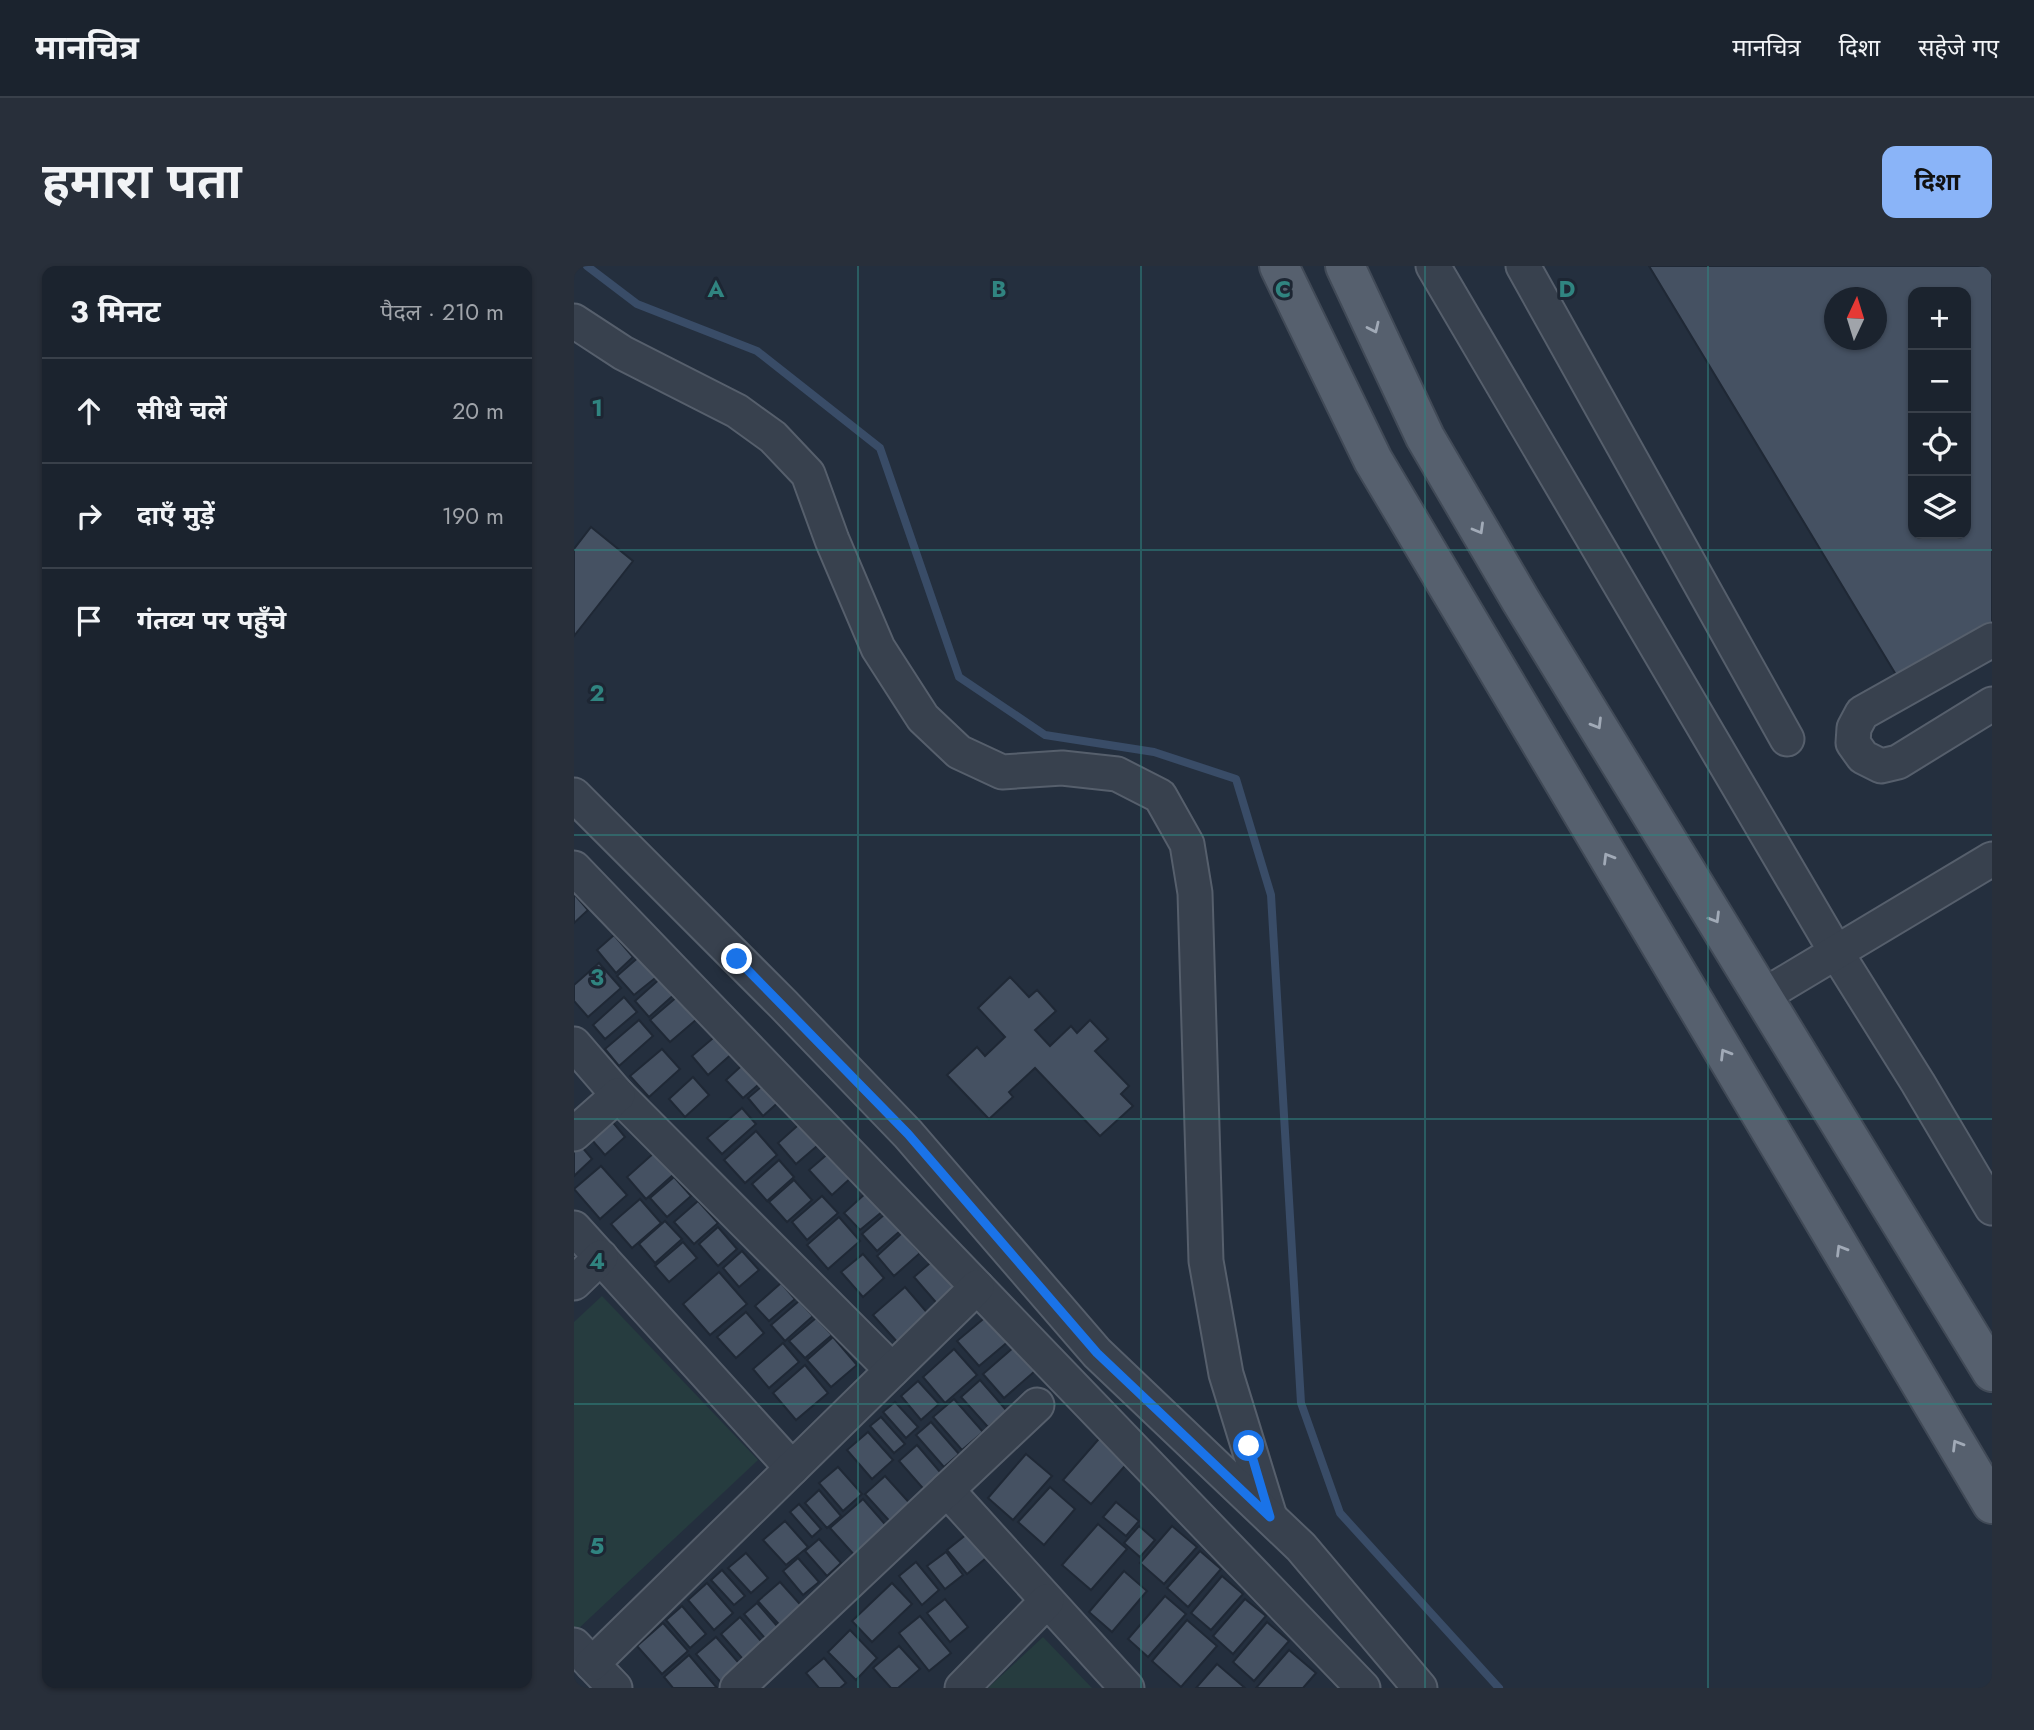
<!DOCTYPE html>
<html lang="hi">
<meta charset="utf-8">
<style>
:root{--surface:#1b232e;--page:#282f3a;--text:#f1f3f6;--muted:#a0a4aa;--line:#39404a;--accent:#8ab4f8}
body{margin:0;font-family:Jost,"Noto Sans Devanagari",sans-serif;background:var(--page);color:var(--text)}
.controls{position:absolute;right:21px;top:21px;display:grid;overflow:hidden;border-radius:14px;box-shadow:0 2px 5px #0004}
.controls button{width:63px;height:63px;display:grid;place-items:center;padding:0;border:0;border-bottom:2px solid var(--line);background:var(--surface);color:var(--text);font:35px sans-serif}
.compass{position:absolute;left:1250px;top:21px;width:63px;height:63px;border-radius:50%;background:var(--surface);box-shadow:0 2px 5px #0004;rotate:4deg}
.stop{position:absolute;width:21px;height:21px;margin:-16px;border:5px solid #1a73e8;border-radius:50%;background:#fff}
.stop.end{background:#1a73e8;border-color:#fff;box-shadow:0 2px 7px #0008}
.list{margin:0;padding:0;list-style:none}
h2{display:flex;justify-content:space-between;align-items:center;height:91px;margin:0;padding:0 28px;font-size:30px}
h2 small{font-size:23px;font-weight:400;color:var(--muted)}
.list li{display:grid;grid-template-columns:46px 1fr auto;gap:21px;align-items:center;box-sizing:border-box;height:105px;padding:0 28px;border-top:2px solid var(--line)}
.list b{display:block;font-size:26px;white-space:nowrap}
.list em{font-size:23px;font-style:normal;color:var(--muted)}
.icon{flex:none;width:38px;height:38px;fill:none;stroke:currentColor;stroke-width:2;stroke-linecap:round;stroke-linejoin:round}
.map{position:relative;flex:none;width:1418px;height:1422px;overflow:hidden;border-radius:14px}
header{display:flex;align-items:center;gap:42px;box-sizing:border-box;height:98px;padding:0 35px;background:var(--surface);border-bottom:2px solid var(--line)}
header strong{font-size:33px}
nav{display:flex;gap:38px;margin-inline-start:auto;font-size:24px}
.intro{display:flex;align-items:center;justify-content:space-between;box-sizing:border-box;height:168px;padding:0 42px}
h1{margin:0;font-size:49px}
.button{padding:18px 32px;border-radius:14px;background:var(--accent);color:#111;font-size:24px;font-weight:700}
main{display:flex;gap:42px;padding:0 42px}
aside{flex:1;background:var(--surface);border-radius:14px;box-shadow:0 2px 5px #0004}
.map>svg:first-child{display:block}
.green{fill:#263c3f}
.lines{fill:none;stroke-linecap:round;stroke-linejoin:round}
.stream{stroke:#394c67;stroke-width:8}
.building{fill:#455162;stroke:#1f2835;stroke-width:2;fill-rule:evenodd}
.minor-casing{stroke:#565f6c;stroke-width:37}
.major-casing{stroke:#414a57;stroke-width:42}
.minor{stroke:#38414e;stroke-width:33}
.major{stroke:#56606e;stroke-width:38}
.oneway{stroke:#a1aab7}
.route{stroke:#1a73e8;stroke-width:9}
.grid{fill:none;stroke:#308480;stroke-width:2;stroke-opacity:0.55}
.grid-label{font-size:23px;text-anchor:middle;font-weight:bold;fill:#308480;stroke:#1d2633;stroke-width:6;stroke-linejoin:round;paint-order:stroke}
</style>
<header>
<strong>मानचित्र</strong>
<nav><a>मानचित्र</a><a>दिशा</a><a>सहेजे गए</a></nav>
</header>
<div class="intro"><h1>हमारा पता</h1><a class="button">दिशा</a></div>
<main>
<aside>
<h2>3 मिनट<small>पैदल · 210 m</small></h2>
<ul class="list">
<li><svg class="icon" aria-label="ahead" viewBox="0 0 24 24"><path d="M12 20V5M6 11l6-6 6 6"/></svg><div><b>सीधे चलें</b></div><em>20 m</em></li>
<li><svg class="icon" aria-label="right" viewBox="0 0 24 24"><path d="M7 20v-9h11M14 6l5 5-5 5"/></svg><div><b>दाएँ मुड़ें</b></div><em>190 m</em></li>
<li><svg class="icon" aria-label="arrive" viewBox="0 0 24 24"><path d="M6 21V4h12l-3 4 3 4H6"/></svg><div><b>गंतव्य पर पहुँचे</b></div></li>
</ul>
</aside>
<div class="map">
<svg width="1418" height="1422" viewBox="0 0 1418 1422">
<rect width="100%" height="100%" fill="#242f3e"/>
<g class="green">
<polygon points="28,1030 184,1194 2,1365 0,1363 0,1056"/>
<polygon points="469,1371 518,1422 414,1422"/>
</g>
<g class="lines">
<polyline class="stream" points="13,0 63,38 183,85 306,182 385,411 471,469 580,486 662,513 697,629 727,1137 766,1247 925,1422"/>
</g>
<g class="building">
<path d="M1075,0h343v362l-91,55zM1339,26h53v242h-53zM1260,32h42v42h-42z"/>
<polygon points="17,261 59,295 0,370 0,283"/>
<polygon points="0,628 14,644 0,657"/>
<polygon points="40,669 59,691 42,707 23,684"/>
<polygon points="67,689 85,709 60,729 43,710"/>
<polygon points="25,697 47,722 14,751 0,735 0,719"/>
<polygon points="89,710 103,726 75,751 61,735"/>
<polygon points="436,711 455,731 463,724 482,745 461,764 476,780 497,760 503,767 516,754 534,773 521,785 555,820 547,828 559,840 526,870 461,802 435,826 439,831 415,853 373,809 403,781 411,790 431,771 404,742"/>
<polygon points="104,730 123,753 96,776 76,754"/>
<polygon points="50,731 63,746 31,773 19,759"/>
<polygon points="65,754 79,770 45,800 31,783"/>
<polygon points="145,767 161,785 134,809 118,790"/>
<polygon points="88,783 106,803 75,831 56,810"/>
<polygon points="175,793 192,812 169,832 152,814"/>
<polygon points="119,811 135,829 111,851 95,833"/>
<polygon points="193,816 208,833 189,850 174,832"/>
<polygon points="168,842 182,858 148,888 133,872"/>
<polygon points="32,848 51,871 31,889 11,866"/>
<polygon points="231,853 250,874 222,898 204,877"/>
<polygon points="182,865 203,889 171,917 150,894"/>
<polygon points="3,875 18,893 0,910 0,878"/>
<polygon points="257,885 279,910 258,929 235,904"/>
<polygon points="81,886 100,908 72,933 53,911"/>
<polygon points="205,894 220,911 193,935 178,918"/>
<polygon points="27,900 53,929 26,953 0,923"/>
<polygon points="100,911 117,930 93,951 76,932"/>
<polygon points="220,914 238,934 213,956 195,936"/>
<polygon points="293,926 309,945 286,964 270,947"/>
<polygon points="248,930 264,947 233,974 218,956"/>
<polygon points="66,933 87,957 58,982 37,958"/>
<polygon points="124,935 144,957 120,978 100,956"/>
<polygon points="318,942 333,959 303,985 288,968"/>
<polygon points="265,951 286,975 254,1003 233,979"/>
<polygon points="91,955 108,973 81,997 65,978"/>
<polygon points="144,961 163,983 144,1000 125,978"/>
<polygon points="328,967 346,987 320,1010 303,990"/>
<polygon points="109,976 123,992 95,1016 81,1000"/>
<polygon points="168,985 185,1004 165,1021 149,1002"/>
<polygon points="289,988 310,1012 289,1031 267,1006"/>
<polygon points="363,991 389,1020 366,1041 340,1011"/>
<polygon points="145,1006 173,1038 136,1069 109,1038"/>
<polygon points="207,1017 221,1033 195,1055 181,1040"/>
<polygon points="331,1021 356,1050 325,1078 299,1049"/>
<polygon points="225,1035 239,1050 211,1075 197,1059"/>
<polygon points="172,1046 190,1067 162,1092 143,1071"/>
<polygon points="414,1049 436,1074 405,1100 383,1075"/>
<polygon points="242,1052 258,1069 231,1092 215,1075"/>
<polygon points="259,1071 283,1099 257,1121 233,1094"/>
<polygon points="209,1077 225,1096 195,1122 179,1103"/>
<polygon points="440,1081 461,1105 430,1132 409,1108"/>
<polygon points="380,1083 403,1109 371,1137 349,1111"/>
<polygon points="231,1099 254,1127 222,1154 199,1127"/>
<polygon points="406,1114 433,1145 414,1161 387,1131"/>
<polygon points="344,1115 365,1138 347,1154 327,1130"/>
<polygon points="380,1133 409,1166 388,1184 359,1151"/>
<polygon points="321,1136 344,1161 332,1172 309,1146"/>
<polygon points="307,1151 331,1178 320,1187 296,1160"/>
<polygon points="357,1156 385,1188 370,1201 342,1169"/>
<polygon points="294,1166 319,1194 298,1213 273,1184"/>
<polygon points="530,1167 558,1192 517,1238 489,1214"/>
<polygon points="343,1179 372,1213 354,1228 325,1195"/>
<polygon points="452,1188 478,1210 439,1254 414,1232"/>
<polygon points="264,1201 288,1228 269,1245 245,1217"/>
<polygon points="311,1210 340,1242 320,1260 291,1228"/>
<polygon points="476,1221 501,1243 470,1279 444,1256"/>
<polygon points="245,1224 267,1250 253,1262 231,1237"/>
<polygon points="289,1233 316,1264 283,1292 256,1262"/>
<polygon points="542,1236 565,1255 552,1270 529,1251"/>
<polygon points="225,1238 247,1263 238,1271 216,1246"/>
<polygon points="211,1255 234,1281 212,1299 189,1274"/>
<polygon points="524,1258 553,1283 517,1324 488,1299"/>
<polygon points="565,1260 581,1274 566,1291 550,1277"/>
<polygon points="598,1260 623,1281 590,1318 566,1297"/>
<polygon points="393,1268 412,1292 393,1308 373,1284"/>
<polygon points="245,1273 267,1297 253,1310 231,1285"/>
<polygon points="626,1285 647,1303 614,1341 593,1322"/>
<polygon points="372,1286 389,1309 371,1323 353,1300"/>
<polygon points="172,1287 194,1312 177,1327 154,1302"/>
<polygon points="224,1292 245,1316 229,1329 209,1305"/>
<polygon points="342,1296 365,1324 348,1339 325,1310"/>
<polygon points="148,1304 171,1330 160,1339 137,1314"/>
<polygon points="550,1305 573,1325 538,1366 515,1346"/>
<polygon points="648,1310 669,1328 637,1364 617,1347"/>
<polygon points="206,1316 233,1346 211,1365 184,1335"/>
<polygon points="133,1317 159,1347 140,1364 114,1334"/>
<polygon points="318,1317 338,1338 298,1376 278,1355"/>
<polygon points="591,1330 612,1348 574,1391 554,1373"/>
<polygon points="371,1333 394,1361 376,1376 353,1347"/>
<polygon points="671,1333 692,1350 659,1388 639,1370"/>
<polygon points="183,1337 210,1368 197,1379 170,1348"/>
<polygon points="108,1340 132,1368 116,1382 92,1354"/>
<polygon points="346,1350 377,1387 355,1405 325,1367"/>
<polygon points="166,1351 193,1382 174,1399 147,1368"/>
<polygon points="613,1354 643,1380 607,1421 578,1395"/>
<polygon points="693,1356 715,1375 680,1415 659,1396"/>
<polygon points="89,1357 114,1385 88,1408 63,1380"/>
<polygon points="276,1364 303,1392 282,1414 254,1386"/>
<polygon points="142,1371 171,1404 151,1421 122,1388"/>
<polygon points="325,1380 346,1403 324,1422 317,1422 299,1402"/>
<polygon points="715,1384 742,1407 729,1422 682,1422"/>
<polygon points="115,1389 143,1422 99,1422 90,1411"/>
<polygon points="250,1392 272,1417 266,1422 245,1422 232,1407"/>
<polygon points="643,1398 671,1422 622,1422"/>
</g>
<g class="lines">
<g class="minor-casing">
<g id="minor">
<polyline points="859,0 1262,686 1344,817 1418,942"/>
<polyline points="949,0 1213,473"/>
<polyline points="0,55 49,87 163,145 199,171 234,208 258,274 304,382 349,452 385,486 428,506 488,502 543,508 586,530 613,578 621,627 632,995 652,1108 696,1251"/>
<polyline points="1418,374 1288,447 1280,462 1279,477 1289,491 1307,500 1324,496 1418,438"/>
<polyline points="0,529 209,738 334,868 523,1087 727,1281 846,1422"/>
<polyline points="0,602 789,1422"/>
<polyline points="1189,730 1418,593"/>
<polyline points="0,778 44,829 318,1104"/>
<polyline points="0,868 44,829"/>
<polyline points="0,962 218,1202"/>
<polyline points="0,1017 27,991"/>
<polyline points="373,1224 553,1422"/>
<polyline points="0,1379 41,1422"/>
<polyline points="18,1398 403,1021"/>
<polyline points="163,1422 463,1139"/>
<polyline points="388,1422 473,1335"/>
</g>
</g>
<g class="major-casing">
<g id="major">
<polyline points="705,0 799,194 1418,1238"/>
<polyline points="771,0 851,171 947,335 1418,1106"/>
</g>
</g>
<use href="#minor" class="minor"/>
<use href="#major" class="major"/>
</g>
<defs><path id="oneway-chevron" d="M-2-3.5L2.5 0L-2 3.5" fill="none" stroke-width="1.6" stroke-linecap="round" stroke-linejoin="round" transform="scale(1.75)"/></defs>
<g class="oneway">
<use href="#oneway-chevron" transform="translate(800 62) rotate(65)"/>
<use href="#oneway-chevron" transform="translate(905 263) rotate(60)"/>
<use href="#oneway-chevron" transform="translate(1023 458) rotate(59)"/>
<use href="#oneway-chevron" transform="translate(1034 592) rotate(-121)"/>
<use href="#oneway-chevron" transform="translate(1141 652) rotate(59)"/>
<use href="#oneway-chevron" transform="translate(1151 788) rotate(-121)"/>
<use href="#oneway-chevron" transform="translate(1267 984) rotate(-121)"/>
<use href="#oneway-chevron" transform="translate(1383 1179) rotate(-121)"/>
</g>
<g class="lines">
<polyline class="route" points="163,693 334,868 523,1087 696,1251 675,1180"/>
</g>
<path class="grid" d="M284,0v1422M567,0v1422M851,0v1422M1134,0v1422M0,284h1418M0,569h1418M0,853h1418M0,1138h1418"/>
<g class="grid-label">
<text x="142" y="31">A</text>
<text x="425" y="31">B</text>
<text x="709" y="31">C</text>
<text x="993" y="31">D</text>
<text x="23" y="150">1</text>
<text x="23" y="435">2</text>
<text x="23" y="719">3</text>
<text x="23" y="1003">4</text>
<text x="23" y="1288">5</text>
</g>
</svg>
<div class="controls">
<button>+</button>
<button>−</button>
<button><svg class="icon" aria-label="locate" viewBox="0 0 24 24"><circle cx="12" cy="12" r="6"/><path d="M12 2v4M12 18v4M2 12h4M18 12h4"/></svg></button>
<button><svg class="icon" aria-label="layers" viewBox="0 0 24 24"><path d="M12 4l9 5-9 5-9-5zM3 14l9 5 9-5"/></svg></button>
</div>
<svg class="compass" viewBox="-18 -18 36 36"><path d="M0-13l5 13h-10z" fill="#e53935"/><path d="M0 13l5-13h-10z" fill="#a0a4aa"/></svg>
<div class="stop" style="left:675px;top:1180px"></div>
<div class="stop end" style="left:163px;top:693px"></div>
</div>
</main>
